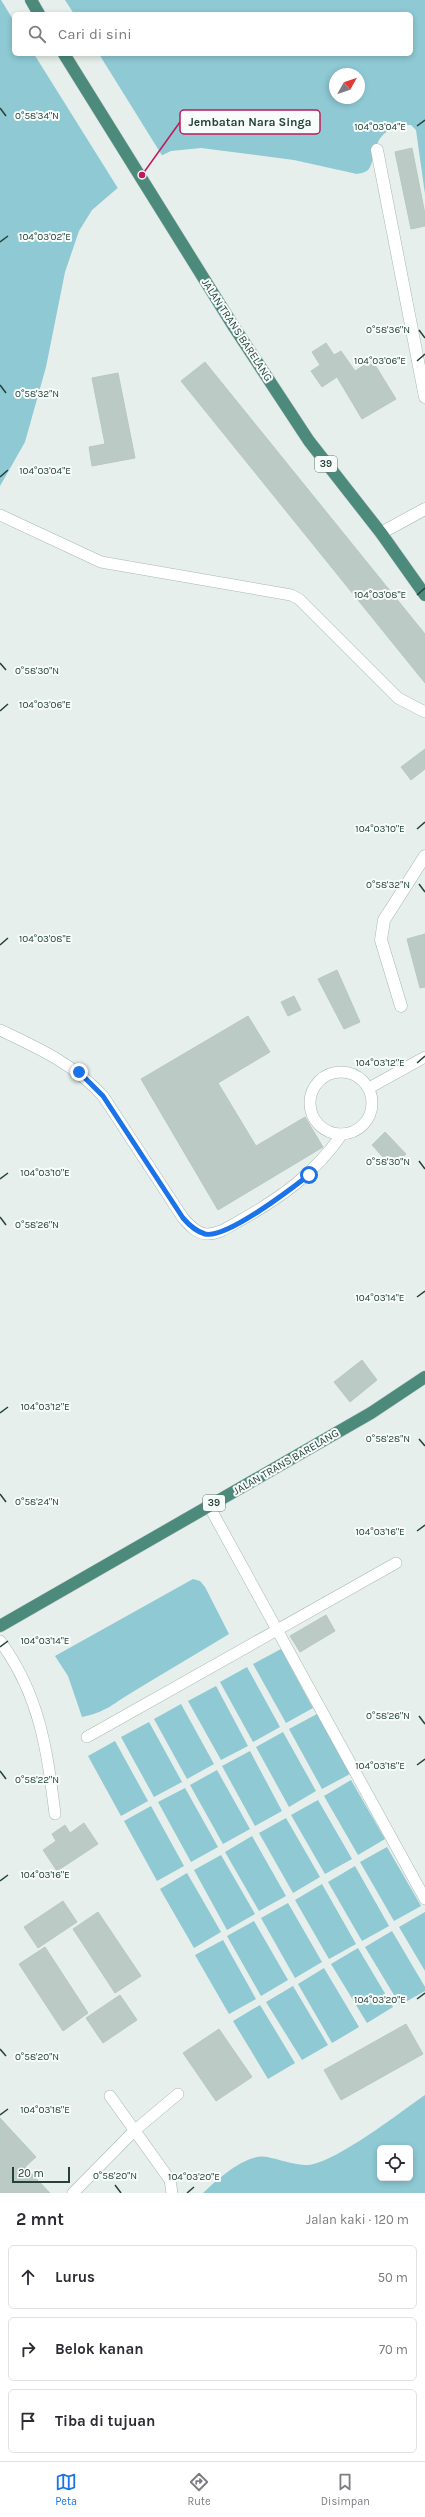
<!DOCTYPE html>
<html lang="id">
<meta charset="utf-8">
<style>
:root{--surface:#fff;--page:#f7f7f7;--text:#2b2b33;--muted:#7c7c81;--line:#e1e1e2;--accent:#1a73e8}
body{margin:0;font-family:Karla,sans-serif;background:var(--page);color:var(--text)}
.controls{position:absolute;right:12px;bottom:12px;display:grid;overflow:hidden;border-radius:6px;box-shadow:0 2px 6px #0003}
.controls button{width:36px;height:36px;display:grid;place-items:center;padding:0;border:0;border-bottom:1px solid var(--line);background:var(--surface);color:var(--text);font:20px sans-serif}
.compass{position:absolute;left:329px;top:68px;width:36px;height:36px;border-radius:50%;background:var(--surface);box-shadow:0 2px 6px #0003;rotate:50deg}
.scale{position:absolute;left:12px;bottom:10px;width:58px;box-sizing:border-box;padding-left:4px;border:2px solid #24423a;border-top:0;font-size:11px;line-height:14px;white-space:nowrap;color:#24423a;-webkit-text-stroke:3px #f7fbf9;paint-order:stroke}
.stop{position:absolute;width:12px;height:12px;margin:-9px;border:3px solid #1a73e8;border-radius:50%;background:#fff}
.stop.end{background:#1a73e8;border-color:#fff;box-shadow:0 1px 4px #0008}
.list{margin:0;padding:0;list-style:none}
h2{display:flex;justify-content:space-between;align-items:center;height:52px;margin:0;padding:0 16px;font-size:17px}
h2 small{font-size:13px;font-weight:400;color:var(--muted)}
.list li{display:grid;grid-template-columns:26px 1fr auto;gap:12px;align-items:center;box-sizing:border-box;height:64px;margin:0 8px 8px;padding:0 8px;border:1px solid var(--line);border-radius:6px}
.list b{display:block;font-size:15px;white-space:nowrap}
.list em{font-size:13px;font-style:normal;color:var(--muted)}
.icon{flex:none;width:22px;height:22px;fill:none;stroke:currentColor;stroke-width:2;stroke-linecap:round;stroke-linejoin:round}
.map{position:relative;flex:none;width:425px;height:2193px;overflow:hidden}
.search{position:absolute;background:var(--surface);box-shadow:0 2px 6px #0003;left:12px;right:12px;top:12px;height:44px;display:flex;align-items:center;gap:10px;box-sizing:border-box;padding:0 14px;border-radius:6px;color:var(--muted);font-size:15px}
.sheet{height:268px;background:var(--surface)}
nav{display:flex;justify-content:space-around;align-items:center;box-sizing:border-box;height:56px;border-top:1px solid var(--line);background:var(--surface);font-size:11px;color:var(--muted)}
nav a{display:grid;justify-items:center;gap:2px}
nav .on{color:var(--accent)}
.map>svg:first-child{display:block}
.water{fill:#8ec9d4;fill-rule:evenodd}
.pier{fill:#e6efeb}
.building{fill:#bbcac4;stroke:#b8c9c2}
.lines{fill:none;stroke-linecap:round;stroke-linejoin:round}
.service-casing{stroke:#a8b8b2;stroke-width:12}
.minor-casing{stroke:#a8b8b2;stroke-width:13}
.trunk-casing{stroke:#c2cac8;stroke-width:13}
.service{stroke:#fff;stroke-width:11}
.minor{stroke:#fff;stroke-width:12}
.trunk{stroke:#4c8a7c;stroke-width:12}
.route{stroke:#1a73e8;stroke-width:5}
.ticks{fill:none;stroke:#24423a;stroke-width:1.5}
.labels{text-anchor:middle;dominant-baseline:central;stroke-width:4;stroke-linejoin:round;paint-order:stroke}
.shield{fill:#f7fbf9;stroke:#637a73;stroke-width:1}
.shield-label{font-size:10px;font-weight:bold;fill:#24423a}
.street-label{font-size:11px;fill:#24423a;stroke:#f7fbf9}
.ticks-label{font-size:10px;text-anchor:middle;fill:#24423a;stroke:#f7fbf9;stroke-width:4;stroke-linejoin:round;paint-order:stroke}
.leader{fill:none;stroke:#c2185b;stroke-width:1.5}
.callout-dot{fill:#c2185b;stroke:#f7fbf9;stroke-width:1.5}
.callout{fill:#f7fbf9;stroke:#c2185b;stroke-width:1.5}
.callout-label{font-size:12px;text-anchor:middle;font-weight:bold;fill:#24423a}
</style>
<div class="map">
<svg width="425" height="2193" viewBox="0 0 425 2193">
<rect width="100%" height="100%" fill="#e6efeb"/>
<g class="water">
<path d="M0,0h425v194l-9,-64 -5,-5c-17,-1 -31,7 -36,24 -2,5 -2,13 -5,18 -2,5 -8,6 -13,7l-63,-14 -93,-12 -30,3 -23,11 -56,48 -13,21 -14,41 -19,95 -21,75 -25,44zM14,14h397v40h-397zM335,74h24v24h-24z"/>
<path d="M193,1579l7,2 5,6 24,47c-32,20 -66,39 -98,59 -20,12 -25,19 -49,24l-14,-41 -13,-20z"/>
<polygon points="281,1649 313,1708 286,1723 253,1664"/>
<polygon points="247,1667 280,1727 253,1742 220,1682"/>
<polygon points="216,1686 248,1746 221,1760 188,1701"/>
<polygon points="181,1704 214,1764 187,1779 154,1719"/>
<polygon points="317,1714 350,1774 322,1789 289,1729"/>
<polygon points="149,1722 182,1782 154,1797 121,1737"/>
<polygon points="283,1732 316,1791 289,1807 256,1747"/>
<polygon points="115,1741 148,1801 121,1816 88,1756"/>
<polygon points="250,1751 282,1811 255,1826 222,1766"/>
<polygon points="217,1770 250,1829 223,1844 190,1785"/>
<polygon points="351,1780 385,1839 358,1855 324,1796"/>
<polygon points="185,1788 218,1847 191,1862 158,1802"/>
<polygon points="318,1800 352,1859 325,1874 291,1815"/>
<polygon points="151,1806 184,1866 157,1881 124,1821"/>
<polygon points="286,1818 320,1877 293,1893 259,1833"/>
<polygon points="252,1836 286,1896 259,1911 225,1852"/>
<polygon points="387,1847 421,1906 394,1921 360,1862"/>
<polygon points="221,1855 255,1914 227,1930 194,1870"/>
<polygon points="355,1866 389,1926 362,1941 328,1882"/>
<polygon points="187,1873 221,1932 194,1948 160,1889"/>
<polygon points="322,1884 356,1944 329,1959 295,1900"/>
<polygon points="288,1903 322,1962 295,1978 261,1918"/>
<polygon points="425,1912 425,1971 399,1927"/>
<polygon points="254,1921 288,1980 261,1996 227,1936"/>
<polygon points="392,1931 425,1987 425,1991 400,2005 365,1947"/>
<polygon points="223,1940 256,1999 229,2014 195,1955"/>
<polygon points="358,1948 393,2007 367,2023 331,1964"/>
<polygon points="324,1968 359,2027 332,2043 298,1984"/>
<polygon points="293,1986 328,2045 302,2060 266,2002"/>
<polygon points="260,2005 295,2063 268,2079 233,2021"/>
<path d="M425,2095v98h-222c13,-13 45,-41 64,-36 12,2 29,9 42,8 29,-4 90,-52 116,-70zM380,2148h30v30h-30z"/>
</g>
<g class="pier">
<polygon points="1,0 65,0 74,14 14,14 14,21"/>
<polygon points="34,54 99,54 163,157 149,164 119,190"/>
</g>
<g class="building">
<polygon points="412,148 425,214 425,226 411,229 395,152"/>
<polygon points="326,343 334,355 341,351 355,371 372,360 396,399 362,419 337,377 322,387 311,371 320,365 312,352"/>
<polygon points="205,362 425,634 425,683 181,381"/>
<polygon points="118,373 135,458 92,466 89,447 105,444 92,378"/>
<polygon points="425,749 425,769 411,780 401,767"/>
<polygon points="425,934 425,987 420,988 407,939"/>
<polygon points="337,970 360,1022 344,1029 318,979"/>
<polygon points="294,996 301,1010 288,1016 281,1002"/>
<polygon points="248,1016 270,1052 218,1083 256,1146 305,1117 323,1147 218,1210 141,1079"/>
<polygon points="385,1132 406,1154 392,1167 372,1145"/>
<polygon points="362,1360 377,1380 350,1402 334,1382"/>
<polygon points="326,1615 335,1631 300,1652 290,1636"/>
<polygon points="84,1823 98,1844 57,1871 43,1850 56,1841 52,1834 65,1825 70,1833"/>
<polygon points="63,1901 77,1922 38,1948 24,1927"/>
<polygon points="98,1912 141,1976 115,1993 73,1929"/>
<polygon points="45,1947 88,2013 63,2031 19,1964"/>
<polygon points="120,1995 137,2020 103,2043 86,2018"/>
<polygon points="406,2024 423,2054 341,2100 324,2070"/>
<polygon points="219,2029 252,2077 216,2101 183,2053"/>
<polygon points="0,2118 36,2157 25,2167 50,2193 0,2193"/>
</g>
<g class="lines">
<g class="service-casing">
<g id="service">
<polyline points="0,515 101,562 291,595 299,599 398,698 425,712"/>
<path d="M0,1030c38,18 74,34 103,66l80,122c6,7 14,16 24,16 13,0 23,-8 34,-14 41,-23 74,-47 101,-86"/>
<circle cx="341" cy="1103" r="31"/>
<polyline points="369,1088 425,1057"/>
<polyline points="209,1506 425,1899"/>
<path d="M0,1641c40,54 47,109 55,173"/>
<polyline points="87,1737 396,1563"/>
<polyline points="110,2096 170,2180 172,2193"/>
<polyline points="73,2193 134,2131 178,2094"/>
</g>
</g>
<g class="minor-casing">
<g id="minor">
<polyline points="377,150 425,397"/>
<polyline points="381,533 425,509"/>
<polyline points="401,1006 381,940 384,920 425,856"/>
</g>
</g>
<g class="trunk-casing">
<g id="trunk">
<polyline points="31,0 39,14"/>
<polyline points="64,54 234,327 309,441 381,533 425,595"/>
<polyline points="0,1626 371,1413 425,1377"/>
</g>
</g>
<use href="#service" class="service"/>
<use href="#minor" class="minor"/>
<use href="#trunk" class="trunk"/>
</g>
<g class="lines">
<path class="route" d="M79,1072l24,24 80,122c6,7 12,13 22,16 21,5 86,-45 104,-59"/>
</g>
<path class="ticks" d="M0,108l6,8M417,126l8,-6M0,242l8,-6M419,330l6,8M417,361l8,-7M0,385l6,8M0,477l8,-7M417,595l8,-7M0,663l6,7M0,711l8,-7M417,829l8,-7M419,884l6,8M0,945l8,-7M417,1063l8,-7M419,1161l6,8M0,1179l8,-6M0,1217l6,8M417,1297l8,-6M0,1413l8,-6M419,1439l6,7M0,1494l6,8M417,1531l8,-6M0,1647l8,-6M419,1716l6,8M417,1765l8,-6M0,1771l6,8M0,1881l8,-6M417,1999l8,-6M0,2049l6,7M0,2115l8,-6M115,2185l6,8M187,2193l7,-6"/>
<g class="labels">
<g class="shield">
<rect x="315" y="456" width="22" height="16" rx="3"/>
<rect x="203" y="1495" width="22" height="16" rx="3"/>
</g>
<g class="shield-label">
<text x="326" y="464">39</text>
<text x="214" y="1503">39</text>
</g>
<g class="street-label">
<text transform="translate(237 330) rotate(57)">JALAN TRANS BARELANG</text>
<text transform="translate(286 1462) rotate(-30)">JALAN TRANS BARELANG</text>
</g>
</g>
<g class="ticks-label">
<text x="37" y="119">0°58'34"N</text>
<text x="380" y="130">104°03'04"E</text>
<text x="45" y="240">104°03'02"E</text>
<text x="388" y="333">0°58'36"N</text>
<text x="380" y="364">104°03'06"E</text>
<text x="37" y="397">0°58'32"N</text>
<text x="45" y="474">104°03'04"E</text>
<text x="380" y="598">104°03'08"E</text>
<text x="37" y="674">0°58'30"N</text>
<text x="45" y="708">104°03'06"E</text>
<text x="380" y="832">104°03'10"E</text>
<text x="388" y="888">0°58'32"N</text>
<text x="45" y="942">104°03'08"E</text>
<text x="380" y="1066">104°03'12"E</text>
<text x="388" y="1165">0°58'30"N</text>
<text x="45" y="1176">104°03'10"E</text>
<text x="37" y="1228">0°58'26"N</text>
<text x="380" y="1301">104°03'14"E</text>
<text x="45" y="1410">104°03'12"E</text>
<text x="388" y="1442">0°58'28"N</text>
<text x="37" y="1505">0°58'24"N</text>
<text x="380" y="1535">104°03'16"E</text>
<text x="45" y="1644">104°03'14"E</text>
<text x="388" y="1719">0°58'26"N</text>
<text x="380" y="1769">104°03'18"E</text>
<text x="37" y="1783">0°58'22"N</text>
<text x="45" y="1878">104°03'16"E</text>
<text x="380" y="2003">104°03'20"E</text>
<text x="37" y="2060">0°58'20"N</text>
<text x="45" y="2113">104°03'18"E</text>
<text x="115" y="2179">0°58'20"N</text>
<text x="194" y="2180">104°03'20"E</text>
</g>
<path class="leader" d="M142 175L180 122"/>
<circle class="callout-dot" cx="142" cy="175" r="4"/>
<rect class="callout" x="180" y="110" width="140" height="24" rx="4"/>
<g class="callout-label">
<text x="250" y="126">Jembatan Nara Singa</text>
</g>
</svg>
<div class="controls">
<button><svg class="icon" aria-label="locate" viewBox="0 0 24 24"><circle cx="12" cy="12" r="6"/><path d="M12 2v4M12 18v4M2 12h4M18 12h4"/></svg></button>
</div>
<svg class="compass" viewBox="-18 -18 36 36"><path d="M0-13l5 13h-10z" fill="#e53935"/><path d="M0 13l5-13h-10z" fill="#7c7c81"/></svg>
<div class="scale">20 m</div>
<div class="stop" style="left:309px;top:1175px"></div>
<div class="stop end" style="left:79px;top:1072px"></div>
<div class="search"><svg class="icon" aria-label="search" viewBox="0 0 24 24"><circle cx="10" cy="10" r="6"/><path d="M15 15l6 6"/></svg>Cari di sini</div>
</div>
<section class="sheet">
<h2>2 mnt<small>Jalan kaki · 120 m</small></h2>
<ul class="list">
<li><svg class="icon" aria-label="ahead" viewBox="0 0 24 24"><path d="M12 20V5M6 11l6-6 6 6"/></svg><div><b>Lurus</b></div><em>50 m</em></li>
<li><svg class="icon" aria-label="right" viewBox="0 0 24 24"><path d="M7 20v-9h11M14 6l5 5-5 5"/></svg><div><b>Belok kanan</b></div><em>70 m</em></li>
<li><svg class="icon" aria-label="arrive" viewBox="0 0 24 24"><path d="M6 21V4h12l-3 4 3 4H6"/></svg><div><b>Tiba di tujuan</b></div></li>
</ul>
</section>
<nav>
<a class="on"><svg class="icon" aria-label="map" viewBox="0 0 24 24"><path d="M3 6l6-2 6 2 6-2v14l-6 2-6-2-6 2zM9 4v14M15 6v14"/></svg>Peta</a>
<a><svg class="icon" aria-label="directions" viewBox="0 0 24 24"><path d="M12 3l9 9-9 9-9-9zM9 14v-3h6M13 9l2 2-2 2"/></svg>Rute</a>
<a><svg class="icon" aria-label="saved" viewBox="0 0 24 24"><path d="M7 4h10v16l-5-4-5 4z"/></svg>Disimpan</a>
</nav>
